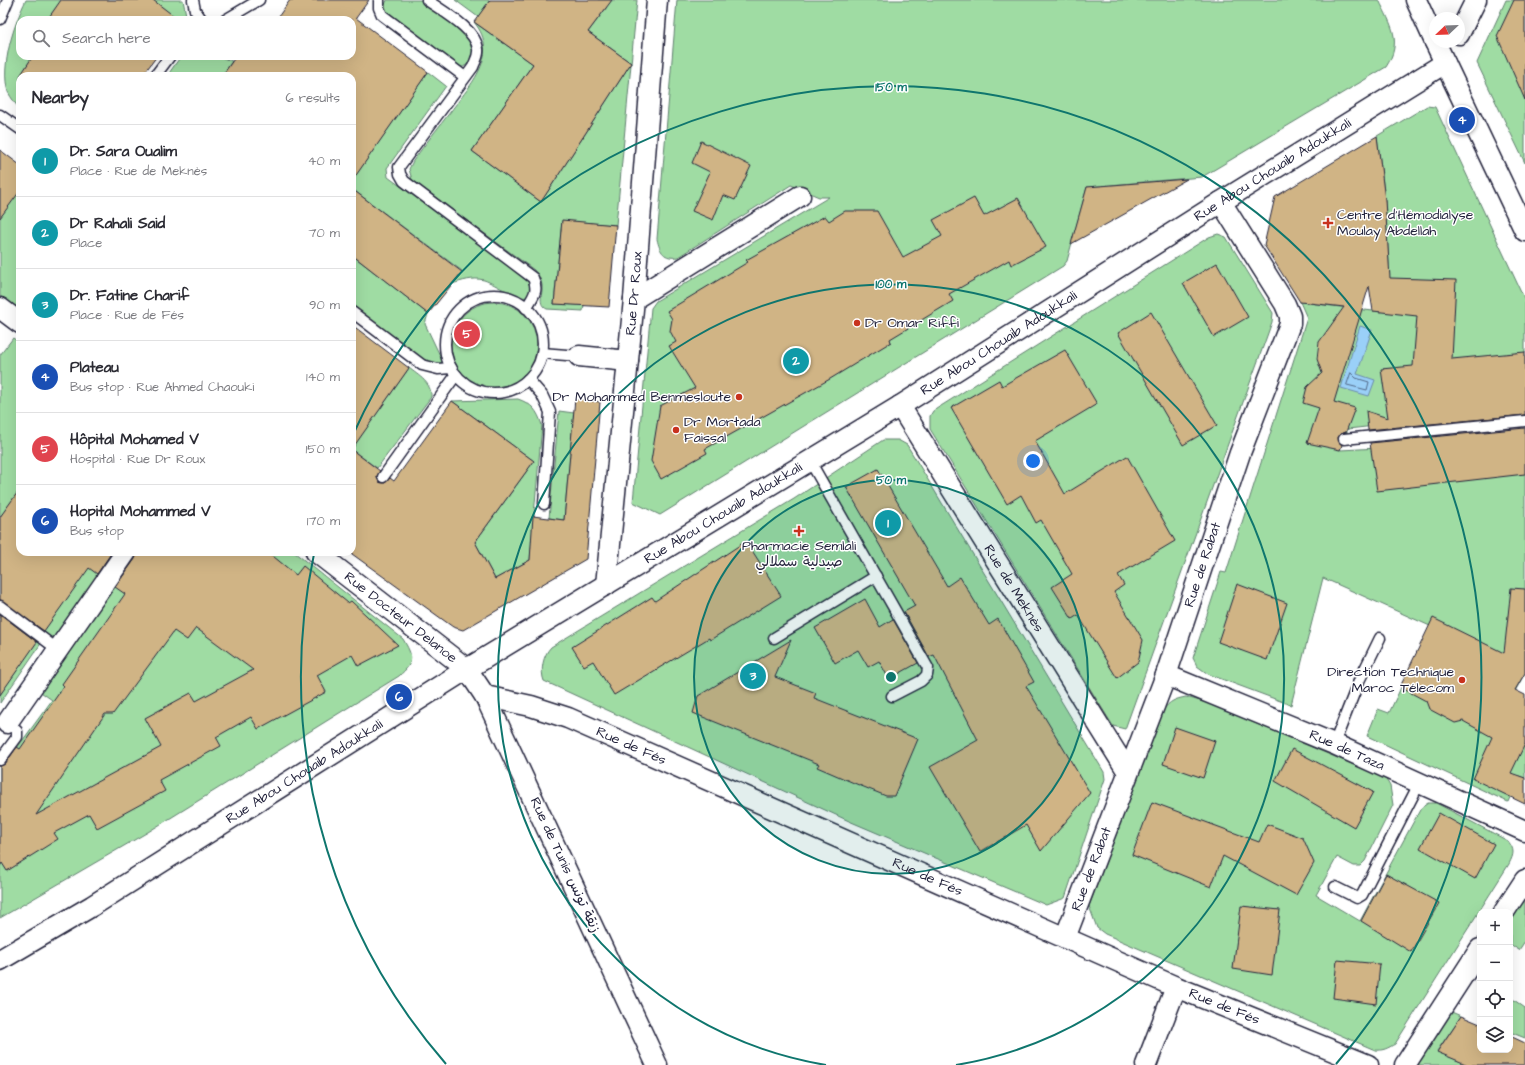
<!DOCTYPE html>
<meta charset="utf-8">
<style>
:root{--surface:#fff;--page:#f7f7f7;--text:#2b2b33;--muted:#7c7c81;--line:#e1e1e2;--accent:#db2777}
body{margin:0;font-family:"Architects Daughter","Playpen Sans Arabic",sans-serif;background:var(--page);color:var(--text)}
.controls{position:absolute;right:12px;bottom:12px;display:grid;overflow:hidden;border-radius:8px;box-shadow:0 4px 16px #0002}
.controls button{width:36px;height:36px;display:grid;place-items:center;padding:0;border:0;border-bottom:1px solid var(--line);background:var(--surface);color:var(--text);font:20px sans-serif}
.compass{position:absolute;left:1429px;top:12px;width:36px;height:36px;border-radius:50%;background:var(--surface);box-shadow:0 4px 16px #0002;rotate:247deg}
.you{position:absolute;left:1033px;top:461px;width:14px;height:14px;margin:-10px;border:3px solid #fff;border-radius:50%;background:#1a73e8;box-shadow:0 0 0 6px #1a73e833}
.badge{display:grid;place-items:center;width:26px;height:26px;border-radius:50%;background:var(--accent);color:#fff;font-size:13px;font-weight:700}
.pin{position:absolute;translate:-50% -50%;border:2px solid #fff;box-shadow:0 1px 4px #0006}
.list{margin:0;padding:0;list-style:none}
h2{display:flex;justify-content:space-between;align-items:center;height:52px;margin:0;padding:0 16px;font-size:17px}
h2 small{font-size:13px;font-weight:400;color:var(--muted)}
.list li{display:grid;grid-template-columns:26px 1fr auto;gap:12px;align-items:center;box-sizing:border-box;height:72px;padding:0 16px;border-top:1px solid var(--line)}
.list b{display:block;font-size:15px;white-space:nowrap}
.list p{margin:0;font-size:13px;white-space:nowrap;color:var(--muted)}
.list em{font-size:13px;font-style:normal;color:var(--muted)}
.icon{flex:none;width:22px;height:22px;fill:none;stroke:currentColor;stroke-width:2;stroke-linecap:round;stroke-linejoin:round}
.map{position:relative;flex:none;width:1525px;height:1065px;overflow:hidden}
.search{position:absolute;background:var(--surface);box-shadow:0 4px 16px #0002;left:16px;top:16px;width:340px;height:44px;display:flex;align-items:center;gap:10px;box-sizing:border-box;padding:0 14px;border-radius:12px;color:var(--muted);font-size:15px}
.panel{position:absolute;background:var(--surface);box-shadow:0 4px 16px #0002;left:16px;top:72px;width:340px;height:484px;border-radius:12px}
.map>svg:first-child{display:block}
.green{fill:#9fdca3;stroke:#607f6f}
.water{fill:#9ad0f8;stroke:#6a8aac}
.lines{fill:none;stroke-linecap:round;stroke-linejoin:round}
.shore{stroke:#526887;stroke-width:1}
.building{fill:#d0b485;stroke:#22223b;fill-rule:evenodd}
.lane-casing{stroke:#22223b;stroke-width:13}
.street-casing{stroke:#22223b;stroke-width:23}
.lane{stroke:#fff;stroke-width:10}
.street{stroke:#fff;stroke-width:20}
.ring{fill:none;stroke:#0f766e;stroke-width:2}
.poi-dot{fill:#c8321e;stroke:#fff;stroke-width:1.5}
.labels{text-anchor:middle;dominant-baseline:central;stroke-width:3;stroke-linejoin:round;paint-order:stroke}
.street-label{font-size:14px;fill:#22223b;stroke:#fff}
.poi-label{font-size:14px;fill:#22223b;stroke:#fff;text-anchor:start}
.centre{fill:#0f766e;stroke:#fff;stroke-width:2}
.ring-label{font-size:12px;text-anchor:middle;font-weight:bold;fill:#0f766e;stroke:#fff;stroke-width:3;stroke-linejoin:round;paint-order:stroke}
</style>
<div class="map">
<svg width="1525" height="1065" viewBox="0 0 1525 1065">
<rect width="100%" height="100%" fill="#fff"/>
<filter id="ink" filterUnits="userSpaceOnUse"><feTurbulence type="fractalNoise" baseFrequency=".025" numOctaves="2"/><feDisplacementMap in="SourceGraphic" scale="8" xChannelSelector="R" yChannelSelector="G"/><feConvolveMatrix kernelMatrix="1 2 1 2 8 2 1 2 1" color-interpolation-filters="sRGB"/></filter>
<g filter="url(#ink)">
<g class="green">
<path d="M26,0h157l3,15 -3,5h-163v36h137l-137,20v34c-4,-6 -9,-12 -12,-18 -8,-26 6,-68 18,-92z"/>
<path d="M387,0h35l46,34 7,20c-5,7 -8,14 -18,14l-71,-56 -2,-5z"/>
<polygon points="455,0 490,0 478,17"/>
<path d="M598,0h39l-21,225 -54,-4 -8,83 30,1 -1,6 -36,-2c-10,-5 -4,-14 -5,-24 -1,-6 -4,-10 -8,-15l-122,-90 -3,-11 4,-8c12,-17 25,-33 38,-50 19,-26 50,-56 23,-89l59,42 -61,87 69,51 90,-139 -43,-31 19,-25z"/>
<path d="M677,0h702c12,25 24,41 7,67l-184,110 -115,10 -20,74 -4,5 -403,249 -27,-13 18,-194 5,-7 173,-104h-10l-28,-12 -113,72c-14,2 -18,-5 -21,-18z"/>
<polygon points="1506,0 1525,0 1525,163 1477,63"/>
<polygon points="181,56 216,56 232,61 222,76 167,76"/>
<path d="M428,72l18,14 -59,82 1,9 141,104 4,10 -6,6c-10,3 -31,-13 -43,-17 -11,-3 -22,1 -32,4l10,-13 -110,-82v-30l10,7z"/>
<polygon points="1427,106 1435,107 1525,300 1525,409 1348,429 1340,450 1379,448 1525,433 1525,673 1496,726 1525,741 1525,778 1519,776 1508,802 1367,736 1378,709 1389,713 1430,626 1323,578 1291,705 1208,674 1197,666 1193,658 1221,572 1226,573 1307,318 1300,302 1381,312 1389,264 1385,200 1377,136"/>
<polygon points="0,177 20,193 20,311 0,296"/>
<polygon points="1218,234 1226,237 1273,313 1272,322 1125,729 1113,726 930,429 930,416 933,411 1209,237"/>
<polygon points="352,255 428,314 425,324 444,364 437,366 423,360 352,308"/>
<circle cx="494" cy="345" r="43"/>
<polygon points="13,338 20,343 20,552 117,552 53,642 0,601 0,355"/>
<path d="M409,368c10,8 23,15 22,29l-54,71 -25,-18v-40l18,13z"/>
<path d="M518,399c14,5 19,11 24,26l-12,135 -35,19 -20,-37 59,-81 -82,-60z"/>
<polygon points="559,411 574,413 564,520 549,518"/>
<path d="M883,440h15l9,5 197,327 1,7 -40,119 -19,7 -197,-84 -305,-140c-4,-10 -1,-26 7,-34l243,-148z"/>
<path d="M133,552h161l109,87c10,17 12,23 -4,37l-251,156 -148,86v-155l4,3 48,-66 -14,-10z"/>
<polygon points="0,609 42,642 0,703"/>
<path d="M1186,697l21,6 178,75 5,8 3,19 -28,56 -5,5h-6l-17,-9 -21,38 44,26 61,-113 7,-5h8l72,38c7,9 6,13 1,23l-114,180c-7,4 -12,7 -20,6l-270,-116 -8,-6 -8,-22 74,-196c7,-9 12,-11 23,-13z"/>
<polygon points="1525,896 1525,941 1519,950 1510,944 1510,920"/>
<polygon points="1510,997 1525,1008 1525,1038 1510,1032"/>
<polygon points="1449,1011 1461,1016 1437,1051 1468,1065 1417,1065 1416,1063"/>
</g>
<polygon class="water" points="1360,326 1372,330 1357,374 1375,380 1369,396 1341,388"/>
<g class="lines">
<polygon class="shore" points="1351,373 1356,378 1369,382 1367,390 1347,385"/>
</g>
<g class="building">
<polygon points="61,0 153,0 179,20 47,20"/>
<polygon points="290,0 369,0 356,18 428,72 352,181 352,76 222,76 236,56 352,56 352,20 276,20"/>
<polygon points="490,0 612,0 588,32 631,63 541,202 472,151 533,64 474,22"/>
<polygon points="1514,0 1525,0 1525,100 1497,36"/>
<polygon points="26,56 157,56 142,76 20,76 31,59"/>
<polygon points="1377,136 1385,200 1390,278 1456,280 1452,359 1525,352 1525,415 1368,430 1366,411 1388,418 1381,369 1413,366 1417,316 1373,311 1369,286 1334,402 1355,408 1346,432 1341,434 1338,437 1339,442 1342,445 1340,450 1307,443 1319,408 1303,403 1307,387 1322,373 1317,359 1319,342 1344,307 1300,302 1264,245 1275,197"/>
<polygon points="701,141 751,166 735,200 723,195 713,220 692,211 710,172 692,163"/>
<polygon points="0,150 20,165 20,191 0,218"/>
<polygon points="1187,179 1071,244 1087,187"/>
<polygon points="352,189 462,272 428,314 352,255"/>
<polygon points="974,198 984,216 1018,198 1046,247 1011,265 1009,260 949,294 953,301 890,339 891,342 830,379 705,449 707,453 661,479 651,461 660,406 695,388 669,346 676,342 670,331 672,319 667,311 748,262 746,260 825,216 829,221 845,211 877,211 903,257 942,236 933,220"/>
<polygon points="562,220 616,225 609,307 554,304"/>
<polygon points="1217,263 1248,317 1214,337 1183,283"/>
<polygon points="1151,312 1217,425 1183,445 1118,333"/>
<polygon points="352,325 409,368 352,449"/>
<polygon points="1065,350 1097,404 1035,441 1065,494 1127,456 1175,541 1118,575 1124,585 1114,592 1143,640 1138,662 1117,678 1078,615 1072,619 1052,587 1072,574 1041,520 1036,523 1021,495 1007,504 951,408 999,380 1002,386"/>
<polygon points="575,398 600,402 586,559 463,630 453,627 352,554 352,450 380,471 377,477 379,482 385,483 390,478 394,481 452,401 534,461 475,542 495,579 530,560 533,516 564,520"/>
<polygon points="1525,428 1525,474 1377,491 1370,443"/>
<polygon points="878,469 947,586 960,577 989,625 998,619 1034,682 1026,686 1090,793 1041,851 1026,825 980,852 930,767 978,740 934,655 929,657 904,612 915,606 846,487"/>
<polygon points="20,489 20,552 112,552 97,574 89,568 44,631 0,600 0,517"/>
<polygon points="746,541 781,596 710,640 709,638 614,695 593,661 584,666 572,647 652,597 655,601"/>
<path d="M137,552h131l28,23 7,-9 45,37 3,-2 47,44 -40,21 -6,-11 -35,20 9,17 -68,37 -7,-12 -35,20 5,9 -62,34 6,11 -68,37 -8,-14 -35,19 4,6 -51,32 -5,-8 -2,3v-100l5,-2 12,-17 3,2 44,-63 -2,-2 63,-90 -10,-7 20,-28zM196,628l57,42 -57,31 -5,-8 -46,25 16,29 -125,68 69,-101h8l61,-83 13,9z"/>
<polygon points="1237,584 1287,603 1267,660 1218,642"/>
<polygon points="1511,588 1525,589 1525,673 1515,690 1525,695 1525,744 1511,773 1525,778 1525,804 1473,779 1492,737 1463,721 1455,723 1429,709 1426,701 1400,687 1433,618 1504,653"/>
<polygon points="865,599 880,627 893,619 918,663 889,679 879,661 868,667 858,650 835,663 815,628"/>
<polygon points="0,614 37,642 0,695"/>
<polygon points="791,640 775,677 816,693 814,698 918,739 894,796 886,796 854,783 817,767 819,764 693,713 698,696"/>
<polygon points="1175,727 1215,741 1203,778 1163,764"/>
<polygon points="1292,749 1373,792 1354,827 1275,781"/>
<polygon points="1152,802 1259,842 1267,824 1303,838 1314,863 1296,895 1223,856 1211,887 1132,855"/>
<polygon points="1439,813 1494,844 1475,879 1420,848"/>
<polygon points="1386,874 1439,903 1411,952 1361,921"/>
<polygon points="1241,906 1280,910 1272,975 1233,969"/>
<polygon points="1337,960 1380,964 1376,1004 1333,998"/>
<polygon points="1461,1016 1480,1024 1480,1050 1510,1050 1510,1036 1525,1043 1525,1065 1468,1065 1437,1052"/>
</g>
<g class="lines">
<g class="lane-casing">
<g id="lane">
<polyline points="193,0 195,10 202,20"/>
<polyline points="379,0 379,8 382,15 465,77"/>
<path d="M427,0c15,11 49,29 51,49 1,7 -3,12 -5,18l-74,100 1,7 4,7 129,97c6,13 0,19 -7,30"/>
<polyline points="0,19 8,0"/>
<polyline points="225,20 259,0"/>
<polyline points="155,76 170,56"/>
<polyline points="0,115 20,129"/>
<circle cx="494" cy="344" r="49"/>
<polyline points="352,312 422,365 438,369 451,368"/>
<polyline points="542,353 579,356"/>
<polyline points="528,379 542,395 550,412 544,504"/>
<polyline points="1344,439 1525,421"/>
<polyline points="810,461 928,668 927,675 921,681 892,696"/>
<polyline points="383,477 456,375"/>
<polyline points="0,606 57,649"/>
<polyline points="774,638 876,576"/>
<polyline points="1334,744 1359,681 1380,638"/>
<polyline points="0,760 17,737 17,731 5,721"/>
<polyline points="1335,887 1357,898 1362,895 1420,782"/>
</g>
</g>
<g class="street-casing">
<g id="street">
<polyline points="1416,0 1435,42"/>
<polyline points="1459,34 1476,0"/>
<polyline points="1435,42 1525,231"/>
<polyline points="634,299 800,196"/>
<polyline points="0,308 20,323"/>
<polyline points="579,356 628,361"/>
<path id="s1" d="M900,406l228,366"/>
<path id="s2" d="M316,552l151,117 18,27 172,369"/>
<path id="s3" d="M606,585l28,-286 23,-299"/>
<path id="s4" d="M1166,675l168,69 191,87"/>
<path id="s5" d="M485,696l46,10 37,12 608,269 192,78"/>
<polyline points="7,723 126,552"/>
<polyline points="1504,912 1525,880"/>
<path id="s6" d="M1065,938l101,-263 74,-222 50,-129v-8l-5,-12 -64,-102"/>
<path id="s7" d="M0,960l92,-54 375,-237 433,-263 321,-204 224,-139"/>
<polyline points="1146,1065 1176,987"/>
<polyline points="1405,1065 1480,949"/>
</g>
</g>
<use href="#lane" class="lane"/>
<use href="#street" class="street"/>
</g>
</g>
<circle cx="891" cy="677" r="197" fill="#0f766e" fill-opacity=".12"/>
<g class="ring">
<circle cx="891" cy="677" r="197"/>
<path d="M826 1065A393 393 0 1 1 956 1065"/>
<path d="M446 1064A590 590 0 0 1 314 554M352 437A590 590 0 1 1 1336 1064"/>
</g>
<g class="poi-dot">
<path d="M1326 217h4v4h4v4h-4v4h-4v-4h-4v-4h4z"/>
<circle cx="857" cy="323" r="4"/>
<circle cx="739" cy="397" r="4"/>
<circle cx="676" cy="430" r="4"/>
<path d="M797 525h4v4h4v4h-4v4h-4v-4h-4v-4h4z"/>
<circle cx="1462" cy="680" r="4"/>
</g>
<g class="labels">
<g class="street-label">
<text stroke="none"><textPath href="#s7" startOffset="1498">Rue Abou Chouaib Adoukkali</textPath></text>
<text stroke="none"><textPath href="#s3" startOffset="293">Rue Dr Roux</textPath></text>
<text stroke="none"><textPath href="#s7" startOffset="1174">Rue Abou Chouaib Adoukkali</textPath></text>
<text stroke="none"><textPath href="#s7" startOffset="850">Rue Abou Chouaib Adoukkali</textPath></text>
<text stroke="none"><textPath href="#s6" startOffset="398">Rue de Rabat</textPath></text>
<text stroke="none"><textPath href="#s1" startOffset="215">Rue de Meknès</textPath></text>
<text stroke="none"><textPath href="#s2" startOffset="107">Rue Docteur Delanoe</textPath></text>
<text stroke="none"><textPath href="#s5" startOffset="155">Rue de Fés</textPath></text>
<text stroke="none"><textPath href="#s4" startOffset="196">Rue de Taza</textPath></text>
<text stroke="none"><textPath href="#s7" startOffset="358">Rue Abou Chouaib Adoukkali</textPath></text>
<text transform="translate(565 865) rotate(65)">Rue de Tunis زنقة تونس</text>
<text stroke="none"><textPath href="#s6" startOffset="74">Rue de Rabat</textPath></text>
<text stroke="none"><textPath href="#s5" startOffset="479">Rue de Fés</textPath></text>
<text stroke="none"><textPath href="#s5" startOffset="803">Rue de Fés</textPath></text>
</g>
<g class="poi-label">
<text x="1337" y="215">Centre d'Hémodialyse<tspan x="1337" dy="16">Moulay Abdellah</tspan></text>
<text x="865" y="323">Dr Omar Riffi</text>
<text x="731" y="397" text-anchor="end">Dr Mohammed Benmesloute</text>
<text x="684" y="422">Dr Mortada<tspan x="684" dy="16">Faissal</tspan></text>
<text x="799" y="546" text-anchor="middle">Pharmacie Semlali<tspan x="799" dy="16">صيدلية سملالي</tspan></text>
<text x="1454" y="672" text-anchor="end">Direction Technique<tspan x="1454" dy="16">Maroc Télecom</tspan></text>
</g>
</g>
<circle cx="891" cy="677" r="6" class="centre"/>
<g class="ring-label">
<text x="891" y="91">150 m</text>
<text x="891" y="288">100 m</text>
<text x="891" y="484">50 m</text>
</g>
</svg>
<div class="controls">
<button>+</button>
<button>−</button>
<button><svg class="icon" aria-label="locate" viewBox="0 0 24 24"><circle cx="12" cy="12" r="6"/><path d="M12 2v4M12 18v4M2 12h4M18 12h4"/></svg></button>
<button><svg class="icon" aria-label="layers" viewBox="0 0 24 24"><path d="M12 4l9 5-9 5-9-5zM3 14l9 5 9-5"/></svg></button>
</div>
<svg class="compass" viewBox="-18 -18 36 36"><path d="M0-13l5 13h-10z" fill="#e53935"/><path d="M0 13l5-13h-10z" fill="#7c7c81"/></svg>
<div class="you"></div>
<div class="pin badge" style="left:888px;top:523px;background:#0f9aa8">1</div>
<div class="pin badge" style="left:796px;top:361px;background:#0f9aa8">2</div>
<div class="pin badge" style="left:753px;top:676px;background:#0f9aa8">3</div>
<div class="pin badge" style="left:1462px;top:120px;background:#1a4fb4">4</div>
<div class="pin badge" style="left:467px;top:334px;background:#e0444e">5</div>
<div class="pin badge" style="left:399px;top:697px;background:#1a4fb4">6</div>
<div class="search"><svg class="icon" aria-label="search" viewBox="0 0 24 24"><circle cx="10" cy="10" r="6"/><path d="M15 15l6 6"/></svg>Search here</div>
<section class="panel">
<h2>Nearby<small>6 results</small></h2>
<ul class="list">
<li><span class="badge" style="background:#0f9aa8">1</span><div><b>Dr. Sara Oualim</b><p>Place · Rue de Meknès</p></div><em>40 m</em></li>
<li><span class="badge" style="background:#0f9aa8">2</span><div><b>Dr Rahali Said</b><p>Place</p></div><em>70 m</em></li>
<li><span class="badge" style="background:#0f9aa8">3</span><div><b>Dr. Fatine Charif</b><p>Place · Rue de Fés</p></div><em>90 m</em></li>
<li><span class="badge" style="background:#1a4fb4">4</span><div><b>Plateau</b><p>Bus stop · Rue Ahmed Chaouki</p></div><em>140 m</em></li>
<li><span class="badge" style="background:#e0444e">5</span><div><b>Hôpital Mohamed V</b><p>Hospital · Rue Dr Roux</p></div><em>150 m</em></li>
<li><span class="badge" style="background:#1a4fb4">6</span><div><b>Hopital Mohammed V</b><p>Bus stop</p></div><em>170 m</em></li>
</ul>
</section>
</div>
